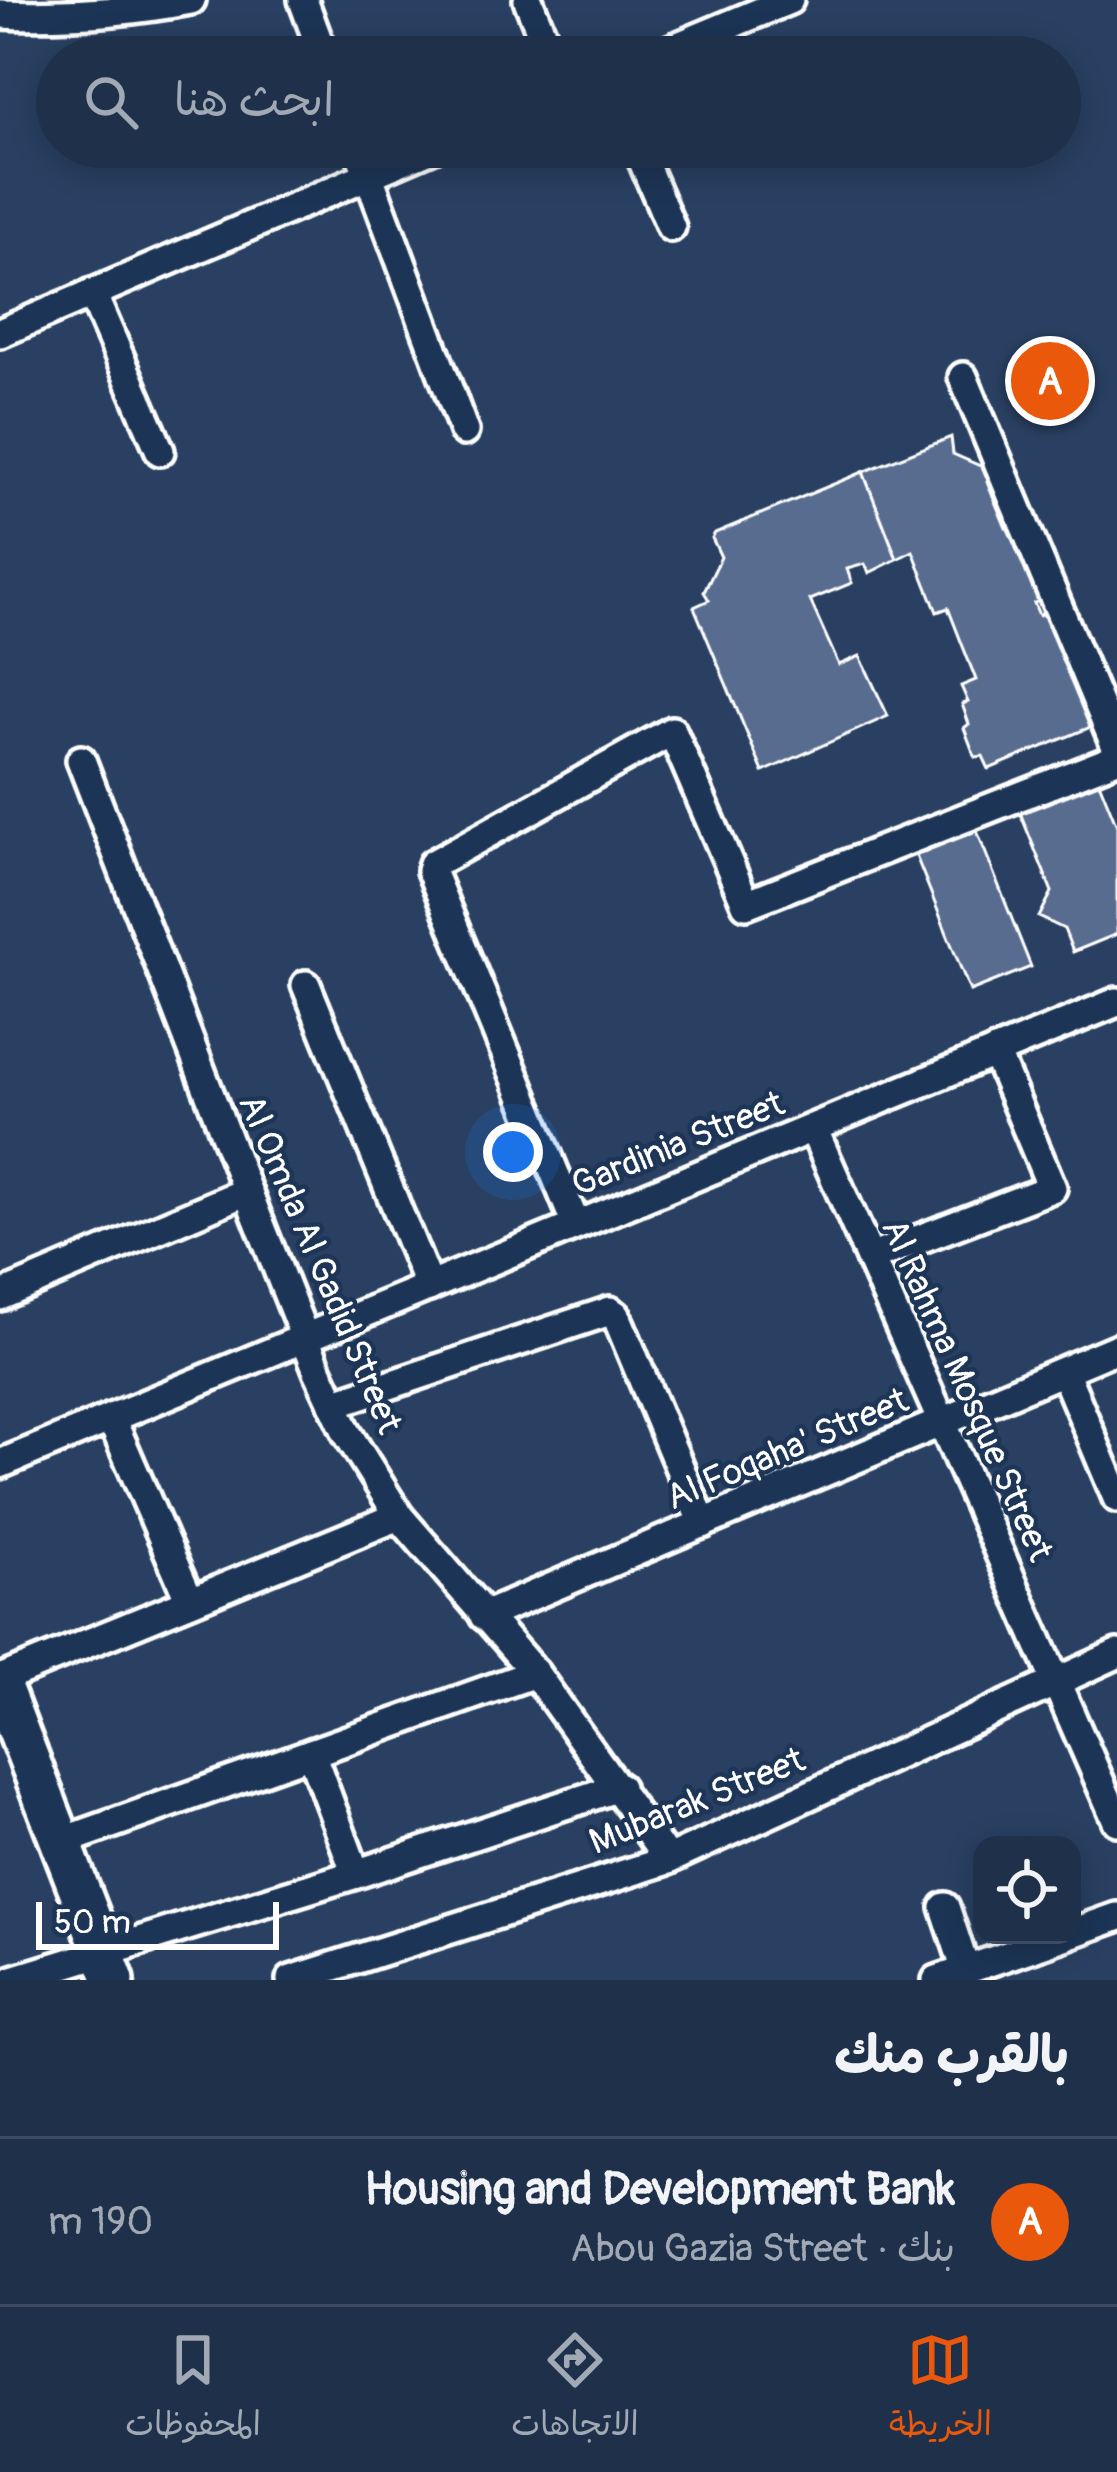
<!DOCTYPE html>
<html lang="ar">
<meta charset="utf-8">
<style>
:root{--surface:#1f304a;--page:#2c3c54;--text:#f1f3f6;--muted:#a1a9b5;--line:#3c4b62;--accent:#ea580c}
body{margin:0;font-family:Pangolin,"Playpen Sans Arabic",sans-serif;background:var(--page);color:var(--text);direction:rtl}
.controls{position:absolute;right:36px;bottom:36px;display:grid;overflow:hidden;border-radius:24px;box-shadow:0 6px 30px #0003}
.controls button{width:108px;height:108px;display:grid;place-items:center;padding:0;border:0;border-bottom:3px solid var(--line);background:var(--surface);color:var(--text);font:60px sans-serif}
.scale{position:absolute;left:36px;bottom:30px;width:243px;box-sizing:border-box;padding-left:12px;border:6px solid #fff;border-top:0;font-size:33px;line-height:42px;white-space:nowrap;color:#fff;-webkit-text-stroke:9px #1d3557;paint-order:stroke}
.you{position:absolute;left:513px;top:1152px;width:42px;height:42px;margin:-30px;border:9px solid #fff;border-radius:50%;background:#1a73e8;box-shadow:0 0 0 18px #1a73e833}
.badge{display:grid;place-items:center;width:78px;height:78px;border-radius:50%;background:var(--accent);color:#fff;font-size:39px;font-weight:700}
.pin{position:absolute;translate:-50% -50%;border:6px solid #fff;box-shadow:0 3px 12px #0006}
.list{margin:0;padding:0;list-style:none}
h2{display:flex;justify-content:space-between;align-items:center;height:156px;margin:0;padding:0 48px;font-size:51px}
h2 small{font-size:39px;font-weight:400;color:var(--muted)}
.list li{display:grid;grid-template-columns:78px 1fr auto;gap:36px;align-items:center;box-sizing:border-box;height:168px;padding:0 48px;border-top:3px solid var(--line)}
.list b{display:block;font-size:45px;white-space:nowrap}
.list p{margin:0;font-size:39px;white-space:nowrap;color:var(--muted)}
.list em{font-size:39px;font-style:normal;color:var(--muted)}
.icon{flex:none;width:66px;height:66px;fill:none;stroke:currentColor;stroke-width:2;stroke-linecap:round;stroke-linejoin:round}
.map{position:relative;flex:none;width:1117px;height:1980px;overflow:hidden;direction:ltr}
.search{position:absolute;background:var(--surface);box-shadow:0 6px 30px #0003;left:36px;right:36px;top:36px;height:132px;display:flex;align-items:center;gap:30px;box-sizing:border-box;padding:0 42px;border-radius:66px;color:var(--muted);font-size:45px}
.sheet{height:324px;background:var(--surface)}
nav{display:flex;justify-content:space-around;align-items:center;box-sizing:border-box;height:168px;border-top:3px solid var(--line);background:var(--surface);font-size:33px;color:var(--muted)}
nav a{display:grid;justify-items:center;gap:6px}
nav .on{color:var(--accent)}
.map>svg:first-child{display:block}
.building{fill:#596c90;stroke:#fff;stroke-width:3}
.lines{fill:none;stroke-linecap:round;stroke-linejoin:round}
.street-casing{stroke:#fff;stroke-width:36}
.secondary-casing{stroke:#fff;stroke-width:48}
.street{stroke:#1d3557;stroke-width:27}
.secondary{stroke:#1d3557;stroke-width:39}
.labels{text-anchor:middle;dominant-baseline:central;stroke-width:9;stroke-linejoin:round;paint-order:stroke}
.street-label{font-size:36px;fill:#fff;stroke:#1d3557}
</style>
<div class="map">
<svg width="1117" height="1980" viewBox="0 0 1117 1980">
<rect width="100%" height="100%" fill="#294062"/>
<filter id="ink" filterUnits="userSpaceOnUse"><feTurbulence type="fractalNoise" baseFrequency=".00833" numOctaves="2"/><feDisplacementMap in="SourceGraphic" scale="24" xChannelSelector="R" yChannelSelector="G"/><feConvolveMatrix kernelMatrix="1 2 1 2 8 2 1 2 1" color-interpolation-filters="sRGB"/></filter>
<g filter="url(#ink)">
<g class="building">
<polygon points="951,437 953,454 987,469 991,477 987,482 1006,528 1014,524 1045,599 1034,603 1039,615 1044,613 1091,727 989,769 983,756 975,757 964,728 969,724 962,704 968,702 961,686 976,680 948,608 937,612 913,551 897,559 863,472"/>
<polygon points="863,472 897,559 869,573 865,564 847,569 852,583 810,600 839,665 860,656 888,716 763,772 694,607 709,600 704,592 721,557 712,538 715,533"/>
<polygon points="1098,779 1117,826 1117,934 1073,952 1064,929 1039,917 1052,892 1019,810"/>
<polygon points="975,826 1031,967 970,991 916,856"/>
</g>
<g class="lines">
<g class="street-casing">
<g id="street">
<polyline points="303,0 324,57"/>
<polyline points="528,0 551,57"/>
<path d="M0,14c65,3 127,-2 191,-14"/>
<polyline points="652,57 789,0"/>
<polyline points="358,147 464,431"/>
<polyline points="637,147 671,227"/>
<polyline points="92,293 160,451"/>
<polyline points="0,333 434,147"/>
<polyline points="963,377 1117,749"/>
<polyline points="81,760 247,1191 318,1371 347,1433 399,1516 535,1673 668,1860"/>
<polyline points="306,985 429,1287"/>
<polyline points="813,1128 1117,1821"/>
<polyline points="576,1225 431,871 433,864 672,731 746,904 1117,758"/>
<polyline points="870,1258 1052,1188 995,1052"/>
<polyline points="0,1296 247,1191"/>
<polyline points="1064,1371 1117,1498"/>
<polyline points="333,1404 610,1311 616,1315 703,1524"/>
<polyline points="111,1418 190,1601"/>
<polyline points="0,1464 1117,1002"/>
<polyline points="484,1616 1117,1348"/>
<polyline points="0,1679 399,1516"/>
<polyline points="311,1753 356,1874"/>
<polyline points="61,1842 535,1673"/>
<polyline points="945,1907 966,1971"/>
<polyline points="1072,1933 1117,1917"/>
<polyline points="13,1980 356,1874 619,1787"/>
<polyline points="291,1980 668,1860 1117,1654"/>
<polyline points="937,1980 1067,1935"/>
</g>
</g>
<g class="secondary-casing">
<polyline id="secondary" points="0,1684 114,1980"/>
</g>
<use href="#street" class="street"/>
<use href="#secondary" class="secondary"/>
</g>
</g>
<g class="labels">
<g class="street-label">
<text transform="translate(678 1144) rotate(-22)">Gardinia Street</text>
<text transform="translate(320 1264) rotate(67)">Al Omda Al Gadid Street</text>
<text transform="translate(967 1390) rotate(66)">Al Rahma Mosque Street</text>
<text transform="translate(787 1449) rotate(-23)">Al Foqaha' Street</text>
<text transform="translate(697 1801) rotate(-22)">Mubarak Street</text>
</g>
</g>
</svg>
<div class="controls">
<button><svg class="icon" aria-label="locate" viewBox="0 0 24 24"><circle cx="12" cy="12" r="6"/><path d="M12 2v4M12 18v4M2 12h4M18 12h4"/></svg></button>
</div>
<div class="scale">50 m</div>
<div class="you"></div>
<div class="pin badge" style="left:1050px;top:381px">A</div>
<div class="search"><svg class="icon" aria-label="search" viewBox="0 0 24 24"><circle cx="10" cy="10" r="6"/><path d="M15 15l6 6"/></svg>ابحث هنا</div>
</div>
<section class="sheet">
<h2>بالقرب منك<small></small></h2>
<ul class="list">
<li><span class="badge">A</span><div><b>Housing and Development Bank</b><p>بنك · Abou Gazia Street</p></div><em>190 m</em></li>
</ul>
</section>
<nav>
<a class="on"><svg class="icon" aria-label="map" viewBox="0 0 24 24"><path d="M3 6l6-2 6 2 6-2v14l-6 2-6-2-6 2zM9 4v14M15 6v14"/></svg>الخريطة</a>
<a><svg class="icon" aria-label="directions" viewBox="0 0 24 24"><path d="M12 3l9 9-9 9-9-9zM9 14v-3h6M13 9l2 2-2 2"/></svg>الاتجاهات</a>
<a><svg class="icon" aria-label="saved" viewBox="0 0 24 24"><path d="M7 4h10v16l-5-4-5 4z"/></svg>المحفوظات</a>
</nav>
